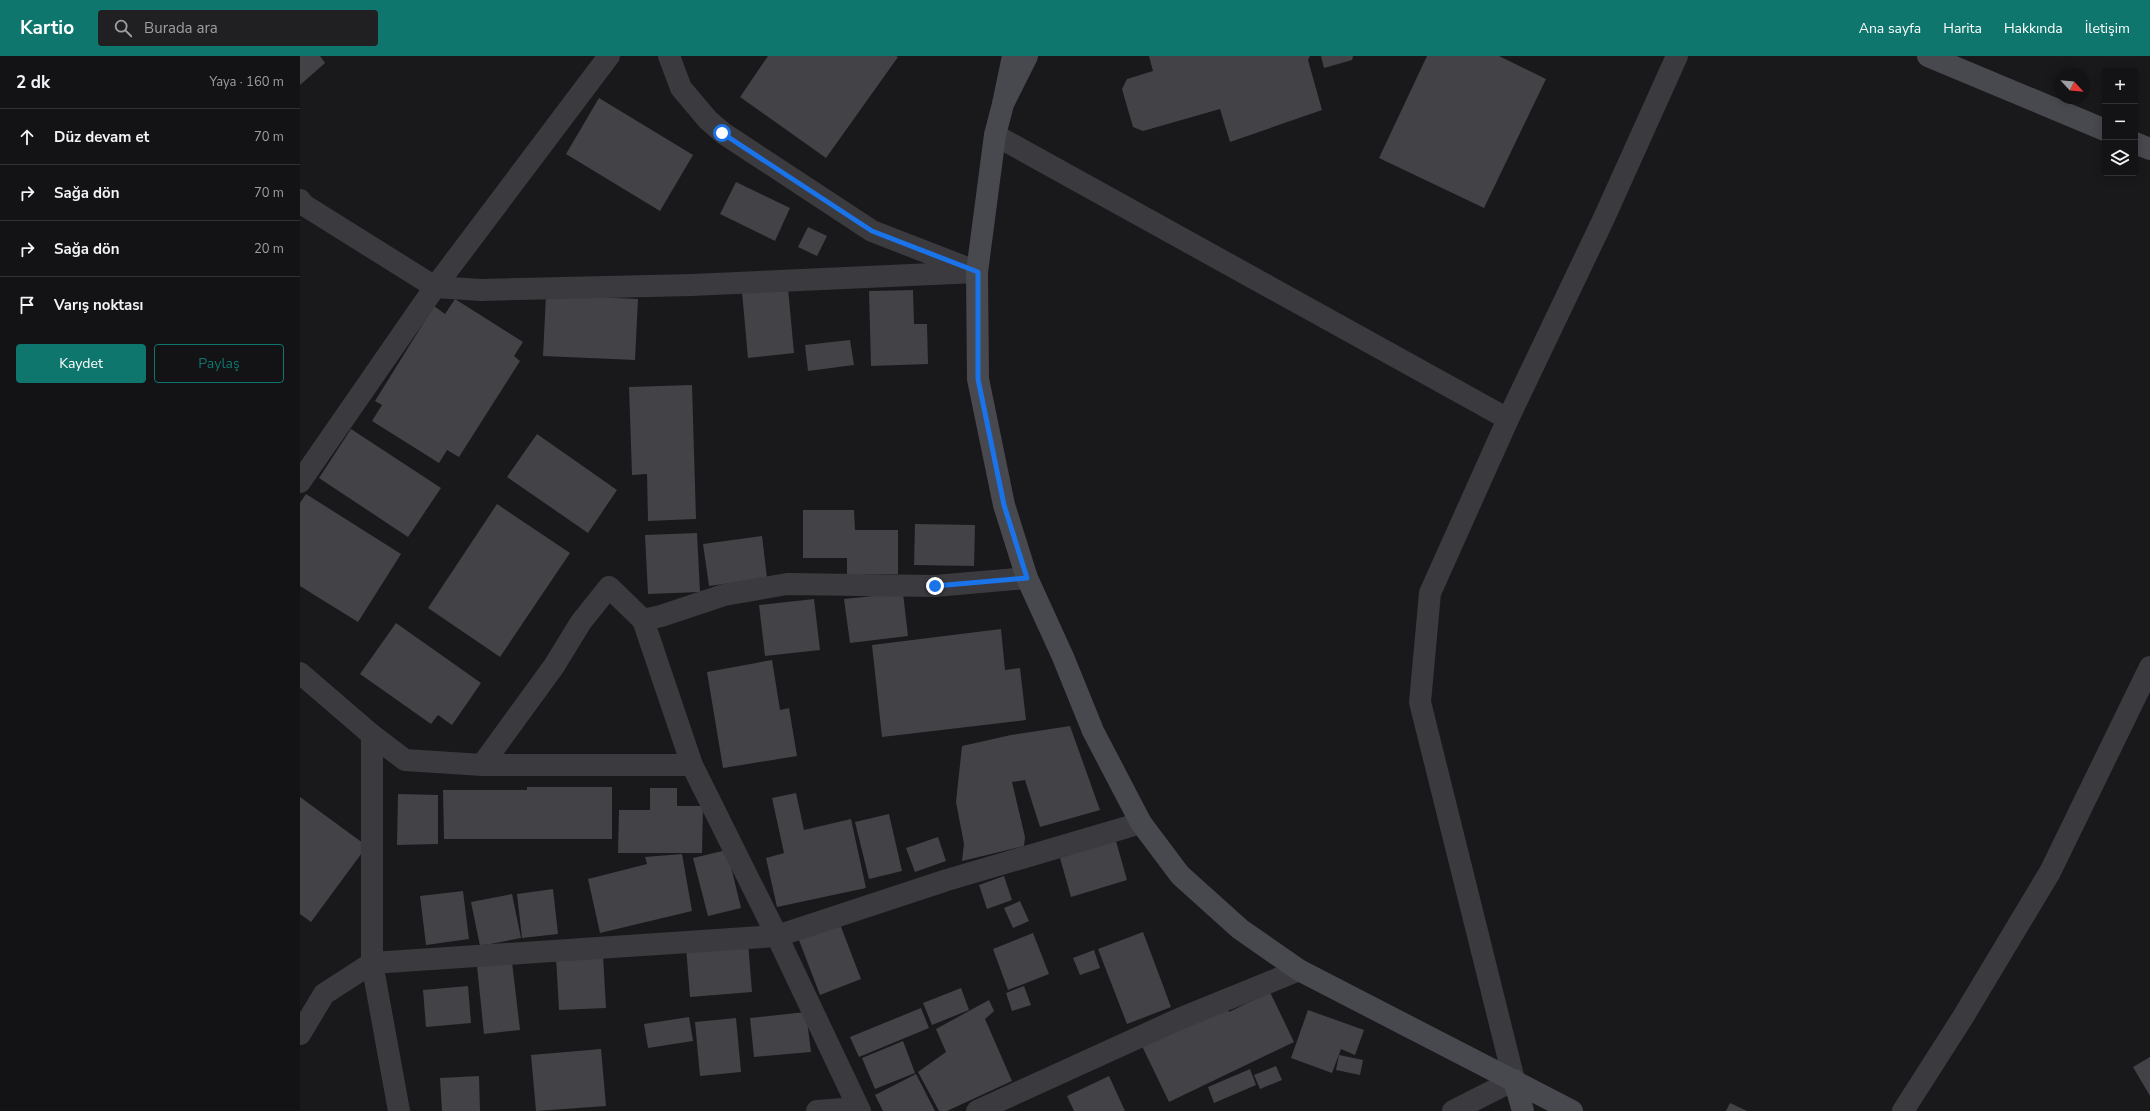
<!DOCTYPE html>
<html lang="tr">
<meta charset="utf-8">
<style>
:root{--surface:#131214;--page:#202022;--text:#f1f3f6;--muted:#9d9ea0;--line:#323234;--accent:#0f766e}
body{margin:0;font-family:"Nunito Sans",sans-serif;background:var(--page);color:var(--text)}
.controls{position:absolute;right:12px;top:12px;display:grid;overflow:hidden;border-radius:4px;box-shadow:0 2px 10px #0003}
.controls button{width:36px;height:36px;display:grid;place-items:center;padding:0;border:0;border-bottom:1px solid var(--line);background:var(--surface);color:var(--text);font:20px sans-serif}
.compass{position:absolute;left:1754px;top:12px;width:36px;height:36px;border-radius:50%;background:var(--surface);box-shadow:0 2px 10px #0003;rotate:116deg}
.stop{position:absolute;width:12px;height:12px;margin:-9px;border:3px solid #1a73e8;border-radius:50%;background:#fff}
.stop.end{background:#1a73e8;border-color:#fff;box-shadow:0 1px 4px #0008}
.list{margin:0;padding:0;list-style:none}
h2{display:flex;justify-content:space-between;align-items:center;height:52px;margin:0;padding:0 16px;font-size:17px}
h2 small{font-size:13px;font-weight:400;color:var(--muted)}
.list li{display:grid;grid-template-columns:26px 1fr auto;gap:12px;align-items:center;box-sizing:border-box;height:56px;padding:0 16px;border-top:1px solid var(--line)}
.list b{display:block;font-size:15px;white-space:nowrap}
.list em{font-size:13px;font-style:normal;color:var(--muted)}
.actions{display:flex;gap:8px;padding:12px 16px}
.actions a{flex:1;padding:9px 0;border:1px solid var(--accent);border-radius:4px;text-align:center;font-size:14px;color:var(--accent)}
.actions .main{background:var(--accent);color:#fff}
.icon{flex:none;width:22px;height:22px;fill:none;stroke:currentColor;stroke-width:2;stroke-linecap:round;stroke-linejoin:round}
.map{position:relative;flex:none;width:1850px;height:1055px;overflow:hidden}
header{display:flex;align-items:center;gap:24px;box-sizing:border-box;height:56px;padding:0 20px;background:var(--accent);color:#fff}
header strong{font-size:19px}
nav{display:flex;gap:22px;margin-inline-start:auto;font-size:14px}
.search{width:280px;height:36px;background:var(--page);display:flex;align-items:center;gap:10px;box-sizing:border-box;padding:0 14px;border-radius:4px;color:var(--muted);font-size:15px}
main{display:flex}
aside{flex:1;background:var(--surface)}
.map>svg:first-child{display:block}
.building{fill:#434247}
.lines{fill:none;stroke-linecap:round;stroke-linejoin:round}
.street{stroke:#3a3a3f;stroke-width:22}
.secondary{stroke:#48484f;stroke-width:22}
.route{stroke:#1a73e8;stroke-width:5}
</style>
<header>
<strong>Kartio</strong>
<div class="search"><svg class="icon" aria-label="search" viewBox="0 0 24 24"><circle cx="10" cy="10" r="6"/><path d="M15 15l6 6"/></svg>Burada ara</div>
<nav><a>Ana sayfa</a><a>Harita</a><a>Hakkında</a><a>İletişim</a></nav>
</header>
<main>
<aside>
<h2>2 dk<small>Yaya · 160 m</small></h2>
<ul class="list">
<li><svg class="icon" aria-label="ahead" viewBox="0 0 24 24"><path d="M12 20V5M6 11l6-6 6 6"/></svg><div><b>Düz devam et</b></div><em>70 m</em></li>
<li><svg class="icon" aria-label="right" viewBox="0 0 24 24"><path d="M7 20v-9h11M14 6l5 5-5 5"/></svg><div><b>Sağa dön</b></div><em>70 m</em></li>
<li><svg class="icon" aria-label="right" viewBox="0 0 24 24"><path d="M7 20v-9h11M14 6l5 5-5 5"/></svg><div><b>Sağa dön</b></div><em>20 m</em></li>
<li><svg class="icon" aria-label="arrive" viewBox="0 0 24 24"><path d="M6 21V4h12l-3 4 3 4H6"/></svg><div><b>Varış noktası</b></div></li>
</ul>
<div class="actions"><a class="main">Kaydet</a><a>Paylaş</a></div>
</aside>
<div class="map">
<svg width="1850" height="1055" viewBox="0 0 1850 1055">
<rect width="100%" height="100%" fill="#19181a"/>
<g class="building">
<polygon points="0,0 20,0 25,7 0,29"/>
<polygon points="468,0 596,0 598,1 526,102 440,41"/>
<polygon points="849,0 1010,0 1008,4 1022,54 930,86 920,53 843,75 833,71 822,33 827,23 853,15"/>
<polygon points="1021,0 1053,0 1052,4 1024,12"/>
<polygon points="1127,0 1199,0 1246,23 1184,152 1079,102"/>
<polygon points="299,42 393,99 360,155 266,98"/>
<polygon points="436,126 490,152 475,185 420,158"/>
<polygon points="508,171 527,180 517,200 498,191"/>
<polygon points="488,232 494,297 448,302 442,236"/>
<polygon points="613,234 614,268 627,268 628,308 571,310 569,235"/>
<polygon points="246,239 338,243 335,304 243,300"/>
<polygon points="155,243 223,286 214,300 220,305 159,401 147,394 139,407 72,365 82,349 75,345 134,250 145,258"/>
<polygon points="550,284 554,309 508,315 505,289"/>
<polygon points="392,329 396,463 348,465 347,418 332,419 329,331"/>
<polygon points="51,373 141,432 108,481 19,422"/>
<polygon points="237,378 317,434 288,477 207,421"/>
<polygon points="6,438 101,498 58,566 0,530 0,447"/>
<polygon points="197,448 270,497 200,601 128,552"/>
<polygon points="503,454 554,454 555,474 598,474 598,518 547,518 547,502 503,502"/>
<polygon points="615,468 675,469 674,510 614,509"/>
<polygon points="397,477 400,536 348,538 345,479"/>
<polygon points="462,480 467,522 409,530 403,488"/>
<polygon points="603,537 608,580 550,587 544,543"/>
<polygon points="514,543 520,594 465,600 459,549"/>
<polygon points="96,567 181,627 152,669 138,659 131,668 60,618"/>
<polygon points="701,573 705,614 720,612 726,664 582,681 572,589"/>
<polygon points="472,604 480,654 489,652 497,700 423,712 407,616"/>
<polygon points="770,670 800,754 740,771 725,724 712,726 725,781 724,790 662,805 664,788 656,746 662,690 711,679"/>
<polygon points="227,731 312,731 312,783 144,783 143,734 227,734"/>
<polygon points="350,732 377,732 377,750 403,750 402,797 318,797 319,754 350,754"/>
<polygon points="496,737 504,774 551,763 566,832 477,851 466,802 484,797 472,742"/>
<polygon points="98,738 138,739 138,788 97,789"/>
<polygon points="0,741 67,790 11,866 0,858"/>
<polygon points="589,758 602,815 569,823 555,766"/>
<polygon points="814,778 827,824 771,841 758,795"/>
<polygon points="638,781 646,805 615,816 606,792"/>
<polygon points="427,794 441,852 408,860 393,802"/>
<polygon points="382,798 392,855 300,877 288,823 347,808 345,801"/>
<polygon points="704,820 712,844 687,853 679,829"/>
<polygon points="253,833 258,878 222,882 217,838"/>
<polygon points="163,835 169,883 126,889 120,840"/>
<polygon points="212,838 221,882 180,890 171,846"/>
<polygon points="720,845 729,865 713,872 704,852"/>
<polygon points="538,863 561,923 520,939 497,879"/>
<polygon points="843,876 871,951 827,968 798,893"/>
<polygon points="733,877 749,918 708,934 693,893"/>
<polygon points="448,886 452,936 390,941 386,891"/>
<polygon points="794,894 800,912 780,919 773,902"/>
<polygon points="303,899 306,952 259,954 256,901"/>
<polygon points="212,906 220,974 184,978 177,910"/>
<polygon points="168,930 171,967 126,971 123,934"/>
<polygon points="724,930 731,949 712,955 706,937"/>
<polygon points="661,932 669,954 632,969 623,947"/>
<polygon points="970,936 994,986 869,1046 841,988 925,948 929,956"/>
<polygon points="689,944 694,955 685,963 712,1025 647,1055 639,1055 618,1016 646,996 636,973"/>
<polygon points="621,952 629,972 559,1001 550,981"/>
<polygon points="1008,954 1064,974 1055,999 1041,993 1032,1017 991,1002"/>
<polygon points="506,956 511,996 454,1001 450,962"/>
<polygon points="389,961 393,985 348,992 344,968"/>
<polygon points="436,962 441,1016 400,1020 395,966"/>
<polygon points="603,985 615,1017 575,1033 562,1002"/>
<polygon points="301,993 306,1050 236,1055 231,999"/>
<polygon points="1039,999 1063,1004 1060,1019 1036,1014"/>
<polygon points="1850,1001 1850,1040 1833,1011"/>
<polygon points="976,1010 982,1024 960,1033 954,1019"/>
<polygon points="950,1013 956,1029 914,1047 908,1031"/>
<polygon points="616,1018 635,1055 583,1055 575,1039"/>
<polygon points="179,1020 180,1055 142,1055 140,1022"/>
<polygon points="809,1020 825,1055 774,1055 767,1040"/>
<polygon points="1430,1047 1447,1055 1426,1055"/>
</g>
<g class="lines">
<g class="street">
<polyline points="369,0 381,32 408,64 423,77 572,175 670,213"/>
<polyline points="695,79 1208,363"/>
<polyline points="0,144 4,149 135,231 309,0"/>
<polyline points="0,426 135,231 181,234 392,229 677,216"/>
<polyline points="0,617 72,679 105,704 182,709 392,709 477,880 560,1055"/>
<polyline points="72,679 72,907 99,1055"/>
<polyline points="182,709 254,610 281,566 309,531 343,564"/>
<polyline points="392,709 343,564 361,560 424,539 487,528 635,530 727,522"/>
<polyline points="0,978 24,938 72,907 477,880 647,824 841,767"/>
<polyline points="517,1055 558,1052"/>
<polyline points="677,1055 879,963 999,914"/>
<polyline points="1153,1055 1214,1024 1120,646 1130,537 1208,363 1304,162 1377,0"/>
<polyline points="1603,1055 1663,961 1750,816 1850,611"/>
</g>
<g class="secondary">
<polyline points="713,0 703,48 727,0"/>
<polyline points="1628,0 1805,74"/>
<polyline points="703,48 695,79 677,216 678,323 704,449 727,522 763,601 793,675 841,767 880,819 940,873 999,914 1272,1055"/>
<polyline points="1835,87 1850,93"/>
<polyline points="1214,1024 1223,1055"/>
</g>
</g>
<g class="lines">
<polyline class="route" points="422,77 572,175 678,216 678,323 704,449 727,522 635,530"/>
</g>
</svg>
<div class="controls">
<button>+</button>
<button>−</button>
<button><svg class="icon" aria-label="layers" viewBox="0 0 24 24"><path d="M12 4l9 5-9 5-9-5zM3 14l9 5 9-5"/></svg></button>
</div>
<svg class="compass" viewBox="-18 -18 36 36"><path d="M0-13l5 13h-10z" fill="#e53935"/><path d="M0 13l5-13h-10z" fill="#9d9ea0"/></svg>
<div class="stop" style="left:422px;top:77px"></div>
<div class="stop end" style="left:635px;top:530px"></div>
</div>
</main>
